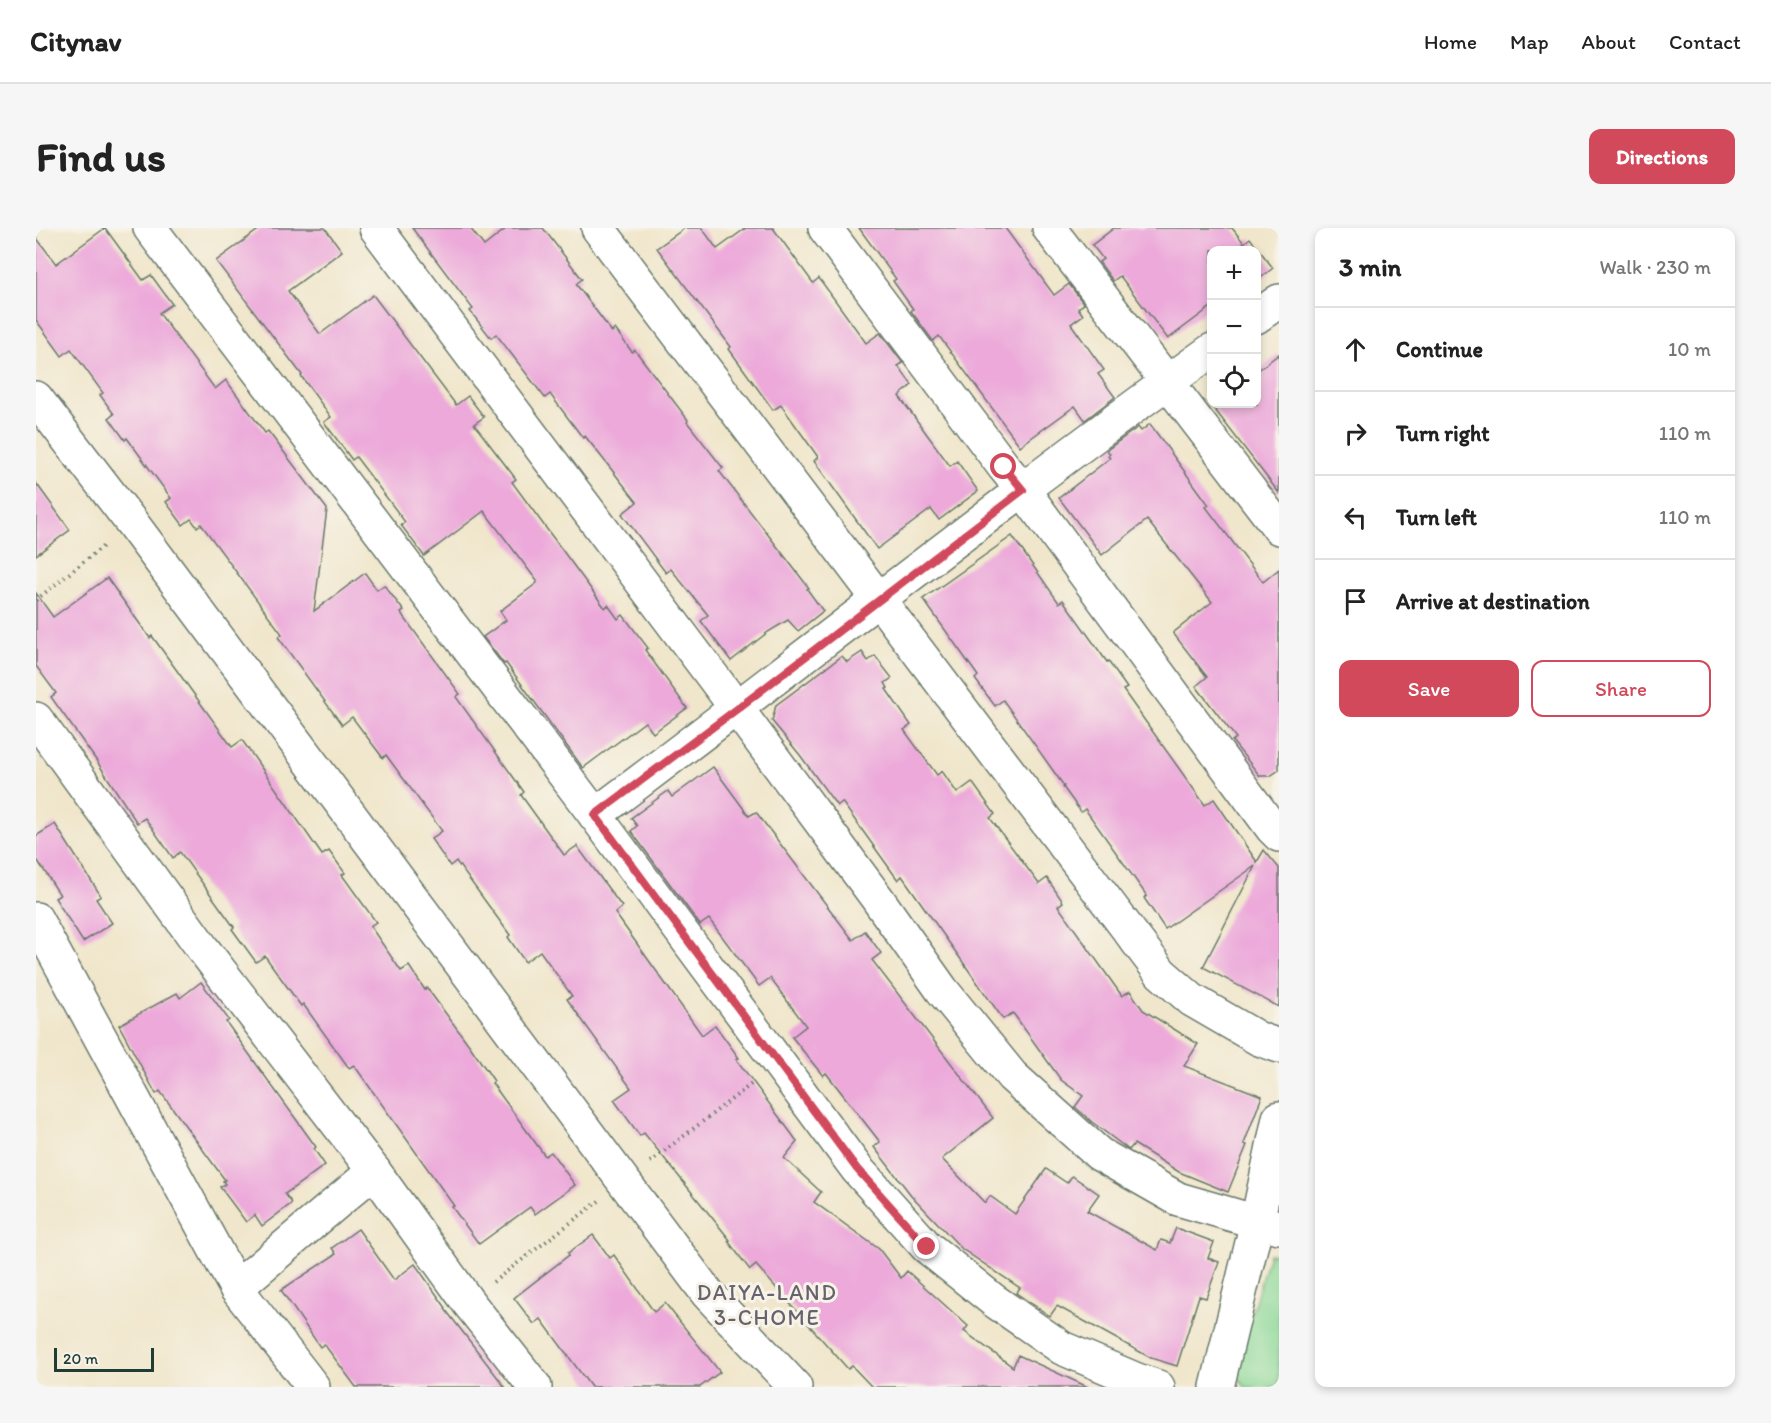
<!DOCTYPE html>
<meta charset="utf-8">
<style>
:root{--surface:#fff;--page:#f6f6f6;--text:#222;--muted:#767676;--line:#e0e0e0;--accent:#d1495b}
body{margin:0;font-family:Itim,sans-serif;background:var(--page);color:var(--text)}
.controls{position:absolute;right:18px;top:18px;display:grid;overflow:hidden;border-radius:12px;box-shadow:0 3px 9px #0003}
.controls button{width:54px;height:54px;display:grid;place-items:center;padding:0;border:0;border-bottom:2px solid var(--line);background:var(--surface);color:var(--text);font:30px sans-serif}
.scale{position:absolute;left:18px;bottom:15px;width:100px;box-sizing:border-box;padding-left:6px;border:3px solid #1f3d34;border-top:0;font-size:16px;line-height:21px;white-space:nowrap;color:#1f3d34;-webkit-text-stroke:4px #f7f3e8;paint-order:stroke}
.stop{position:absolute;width:18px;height:18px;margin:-14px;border:4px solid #d1495b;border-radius:50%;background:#fff}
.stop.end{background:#d1495b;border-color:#fff;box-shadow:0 2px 6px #0008}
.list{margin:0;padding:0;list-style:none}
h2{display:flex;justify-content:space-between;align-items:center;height:78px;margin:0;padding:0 24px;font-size:26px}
h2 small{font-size:20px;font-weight:400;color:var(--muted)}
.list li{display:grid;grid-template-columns:39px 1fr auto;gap:18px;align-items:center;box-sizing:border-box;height:84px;padding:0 24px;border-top:2px solid var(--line)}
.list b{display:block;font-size:22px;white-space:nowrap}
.list em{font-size:20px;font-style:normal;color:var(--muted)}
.actions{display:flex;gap:12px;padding:18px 24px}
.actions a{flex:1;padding:14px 0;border:2px solid var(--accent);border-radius:12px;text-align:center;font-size:21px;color:var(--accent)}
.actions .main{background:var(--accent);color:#fff}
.icon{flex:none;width:33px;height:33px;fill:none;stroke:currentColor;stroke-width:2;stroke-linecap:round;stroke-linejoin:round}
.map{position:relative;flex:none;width:1243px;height:1159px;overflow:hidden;border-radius:12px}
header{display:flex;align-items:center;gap:36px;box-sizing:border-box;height:84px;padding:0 30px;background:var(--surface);border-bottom:2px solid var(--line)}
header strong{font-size:28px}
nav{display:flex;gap:33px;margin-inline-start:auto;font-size:21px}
.intro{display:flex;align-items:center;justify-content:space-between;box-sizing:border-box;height:144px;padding:0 36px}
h1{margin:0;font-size:42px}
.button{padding:15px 27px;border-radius:12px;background:var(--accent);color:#fff;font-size:21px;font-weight:700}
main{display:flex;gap:36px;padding:0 36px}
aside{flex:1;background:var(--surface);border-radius:12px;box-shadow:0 3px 9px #0003}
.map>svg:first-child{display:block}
.green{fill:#8ad896;stroke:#548a65;stroke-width:1.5}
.building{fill:#eca9da}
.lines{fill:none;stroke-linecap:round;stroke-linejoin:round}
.minor-casing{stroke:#687869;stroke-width:36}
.tertiary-casing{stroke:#687869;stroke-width:36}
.path{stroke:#687869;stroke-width:4;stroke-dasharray:1.5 4.5;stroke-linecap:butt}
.minor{stroke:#fff;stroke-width:33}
.tertiary{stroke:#fff;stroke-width:33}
.route{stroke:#d1495b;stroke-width:8}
.labels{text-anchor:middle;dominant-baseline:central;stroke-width:6;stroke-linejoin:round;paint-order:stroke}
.neighbourhood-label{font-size:22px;letter-spacing:1.5px;fill:#67636e;stroke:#f7f3e8}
</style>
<header>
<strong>Citynav</strong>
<nav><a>Home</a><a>Map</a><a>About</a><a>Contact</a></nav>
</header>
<div class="intro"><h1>Find us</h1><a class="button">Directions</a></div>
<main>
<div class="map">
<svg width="1243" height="1159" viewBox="0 0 1243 1159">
<rect width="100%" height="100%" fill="#f7f3e8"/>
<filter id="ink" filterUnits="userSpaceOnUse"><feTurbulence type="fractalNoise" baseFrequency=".0167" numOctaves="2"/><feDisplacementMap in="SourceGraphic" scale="12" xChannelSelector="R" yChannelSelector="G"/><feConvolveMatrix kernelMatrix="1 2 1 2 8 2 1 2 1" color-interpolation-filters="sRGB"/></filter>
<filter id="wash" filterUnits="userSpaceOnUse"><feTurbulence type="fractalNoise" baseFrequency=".008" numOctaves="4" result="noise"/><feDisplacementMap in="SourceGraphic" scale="24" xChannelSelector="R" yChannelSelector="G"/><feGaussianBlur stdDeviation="1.35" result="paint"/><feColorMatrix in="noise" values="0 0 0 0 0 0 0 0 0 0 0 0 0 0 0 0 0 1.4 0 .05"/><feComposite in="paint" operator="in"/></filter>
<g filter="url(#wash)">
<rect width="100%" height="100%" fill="#f0e6cb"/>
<polygon class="green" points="1233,1026 1243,1027 1243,1159 1209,1159 1198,1145"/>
<g id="blocks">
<g class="building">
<polygon points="69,0 107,52 115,47 136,76 123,85 179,161 190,152 229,205 232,203 291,281 278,383 329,345 341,362 348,357 368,383 365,385 424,466 420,469 488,564 485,567 528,627 541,618 586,679 579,685 666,807 679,797 703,830 700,831 758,909 761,914 748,930 785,964 778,974 843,1021 865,1050 871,1043 932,1098 928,1103 977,1139 982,1127 1052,1159 836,1159 816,1138 812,1141 720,1037 714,1042 692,1013 694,1012 608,905 604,908 578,872 595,860 531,771 536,768 504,723 489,734 472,709 474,707 420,633 414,638 395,611 406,603 350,527 347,530 316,489 306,497 242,409 246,406 165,296 161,299 155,291 147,297 130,274 135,270 91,210 89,212 73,190 78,186 64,167 67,165 35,121 26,128 0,92 0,9 20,36"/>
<polygon points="225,0 289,0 306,23 252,63 284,106 337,67 420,177 432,168 448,189 438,196 480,251 476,254 569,380 572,377 582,391 587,387 612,420 609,422 651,480 617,505 609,494 547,540 470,435 468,436 447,409 470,392 464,383 501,355 501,353 448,283 388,328 365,297 369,294 320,229 316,232 288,194 295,189 265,148 266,147 180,33"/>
<polygon points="376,0 434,0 448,18 471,0 507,0 546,51 540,56 576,104 579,101 596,124 599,122 652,192 651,194 687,240 683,243 773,360 771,361 787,383 762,403 752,392 732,404 695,433 665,393 672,387 635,341 630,345 586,286 601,274 549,208 547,210 514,166 509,170 460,106 455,110 434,83 437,81"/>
<polygon points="649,0 666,0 681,21 710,0 737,0 777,55 783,50 830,115 844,105 867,135 862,138 876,157 863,168 914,238 921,233 942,263 903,292 895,281 841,321 778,233 782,229 745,177 737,182 693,121 695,119 621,20"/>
<polygon points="823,0 969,0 1018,67 1033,56 1048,76 1042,80 1047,87 1035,96 1068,142 1062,146 1079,169 1049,192 1039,178 984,218 903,108 897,113 875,83 877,81 857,53 860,51"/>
<polygon points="1078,0 1196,0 1208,15 1214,10 1237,40 1221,53 1221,22 1176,22 1176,78 1132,111 1084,48 1077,53 1063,34 1067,31 1056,17"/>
<polygon points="1243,126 1243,265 1176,178 1179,176 1221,176 1221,143"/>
<polygon points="1114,196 1173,277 1170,279 1227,354 1243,341 1243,542 1234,548 1224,548 1196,513 1200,510 1160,458 1171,449 1137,405 1176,374 1111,292 1066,327 1023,270 1074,230 1072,228 1074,226 1071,222 1102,199 1105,203"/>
<polygon points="0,255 34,302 0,327"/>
<polygon points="976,308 1023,375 1027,372 1071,434 1072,433 1091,460 1087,462 1169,577 1178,571 1221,634 1228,622 1243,640 1243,779 1167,739 1219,638 1129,701 1108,670 1111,668 1049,581 1045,584 1027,559 1028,558 967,472 959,478 939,451 942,448 887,371"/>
<polygon points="71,350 114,410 116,408 196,519 206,512 286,627 293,623 309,645 306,647 340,694 334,698 365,743 373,738 389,762 391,760 433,817 458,853 456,855 509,928 515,924 539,957 499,986 494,979 443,1016 416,979 418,978 318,837 313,840 267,776 265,778 229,728 220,734 196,701 198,699 144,624 137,630 109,590 101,595 60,532 15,469 20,465 0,438 0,365 17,389"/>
<polygon points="826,424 832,433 839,428 856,450 849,455 852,460 850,461 875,497 868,502 901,547 906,543 921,565 936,554 959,586 954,590 1003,656 1011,650 1027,674 1022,678 1086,768 1094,763 1107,782 1162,816 1148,838 1226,868 1208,916 1211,917 1192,964 1143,944 1098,916 1093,922 1056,894 1039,879 1047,868 1025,852 977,785 967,791 866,648 862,652 806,574 801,578 764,527 736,493 740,477 806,428 811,434"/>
<polygon points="677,539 713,588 720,584 817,712 829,703 845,725 836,732 957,890 906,931 949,975 954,968 979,986 1010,941 1031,955 1036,948 1063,966 1051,983 1121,1022 1125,1012 1134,1015 1140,1000 1178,1014 1172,1030 1183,1034 1170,1070 1163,1068 1141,1138 1115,1130 1021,1078 1014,1088 980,1065 984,1060 926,1021 875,967 838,919 844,914 790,845 787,848 756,809 770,798 734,750 723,758 673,691 664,697 595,603 601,598 595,590 632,563 636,569"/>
<polygon points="19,596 65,668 60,671 76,695 47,714 19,670 24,667 0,630 0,608"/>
<polygon points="165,754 193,792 190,794 280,919 278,921 289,937 249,966 256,975 226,998 219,987 210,994 184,959 189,956 187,953 189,952 124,863 120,866 83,797 141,765 144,770"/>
<polygon points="322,1001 358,1052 379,1036 410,1080 409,1081 469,1159 320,1159 288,1116 284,1119 245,1062 300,1026 296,1020"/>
<polygon points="557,1007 574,1030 578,1027 618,1084 629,1075 684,1144 664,1159 555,1159 505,1091 498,1096 478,1070 533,1027 532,1025"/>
</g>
</g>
</g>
<g filter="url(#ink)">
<use href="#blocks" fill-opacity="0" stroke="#687869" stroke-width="1.5"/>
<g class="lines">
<g class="minor-casing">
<g id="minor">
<polyline points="114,0 559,587 821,941 891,1019 957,1072 1026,1120 1101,1152 1122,1159"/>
<polyline points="340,0 701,481 841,670 906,762 976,848 1063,926 1142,971 1221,994 1243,999"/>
<polyline points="562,0 1125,745 1156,772 1223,811 1243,818"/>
<polyline points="789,0 968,239 987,262 1236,600 1243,607"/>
<polyline points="1013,0 1243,300"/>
<polyline points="1220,89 1243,73"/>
<polyline points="0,491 167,721 338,943 432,1074 499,1159"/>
<path d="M559,587c206,-154 408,-315 617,-465"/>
<polyline points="0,691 200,1060 277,1159"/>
<polyline points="200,1060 338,943"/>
<polyline points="1181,1159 1221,994 1243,890"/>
</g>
</g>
<g class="tertiary-casing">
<polyline id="tertiary" points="0,170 96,295 671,1065 759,1159"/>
</g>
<g class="path">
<polyline points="0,372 70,316"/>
<polyline points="614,934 718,854"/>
<polyline points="457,1054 563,973"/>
</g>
<use href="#minor" class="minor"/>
<use href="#tertiary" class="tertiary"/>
</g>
</g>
<g class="lines" filter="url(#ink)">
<polyline class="route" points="891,1019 821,941 559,587 701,481 987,262 968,239"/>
</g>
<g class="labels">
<g class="neighbourhood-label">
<text x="731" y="1064">DAIYA-LAND<tspan x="731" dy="25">3-CHOME</tspan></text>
</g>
</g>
</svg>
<div class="controls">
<button>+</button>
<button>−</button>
<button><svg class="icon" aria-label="locate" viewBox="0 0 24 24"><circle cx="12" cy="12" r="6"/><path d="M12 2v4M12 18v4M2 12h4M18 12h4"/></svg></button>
</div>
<div class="scale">20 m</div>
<div class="stop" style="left:968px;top:239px"></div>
<div class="stop end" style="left:891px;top:1019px"></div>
</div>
<aside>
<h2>3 min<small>Walk · 230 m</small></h2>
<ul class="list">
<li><svg class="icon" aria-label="ahead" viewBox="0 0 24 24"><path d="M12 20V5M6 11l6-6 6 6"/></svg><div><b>Continue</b></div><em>10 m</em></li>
<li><svg class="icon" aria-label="right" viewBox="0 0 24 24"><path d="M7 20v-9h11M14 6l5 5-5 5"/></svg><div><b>Turn right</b></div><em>110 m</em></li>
<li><svg class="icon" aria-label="left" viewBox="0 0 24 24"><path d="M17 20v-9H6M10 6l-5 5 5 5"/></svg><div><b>Turn left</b></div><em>110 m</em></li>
<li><svg class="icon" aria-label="arrive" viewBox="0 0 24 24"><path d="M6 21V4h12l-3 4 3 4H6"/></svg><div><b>Arrive at destination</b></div></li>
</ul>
<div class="actions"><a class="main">Save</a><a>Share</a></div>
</aside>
</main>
